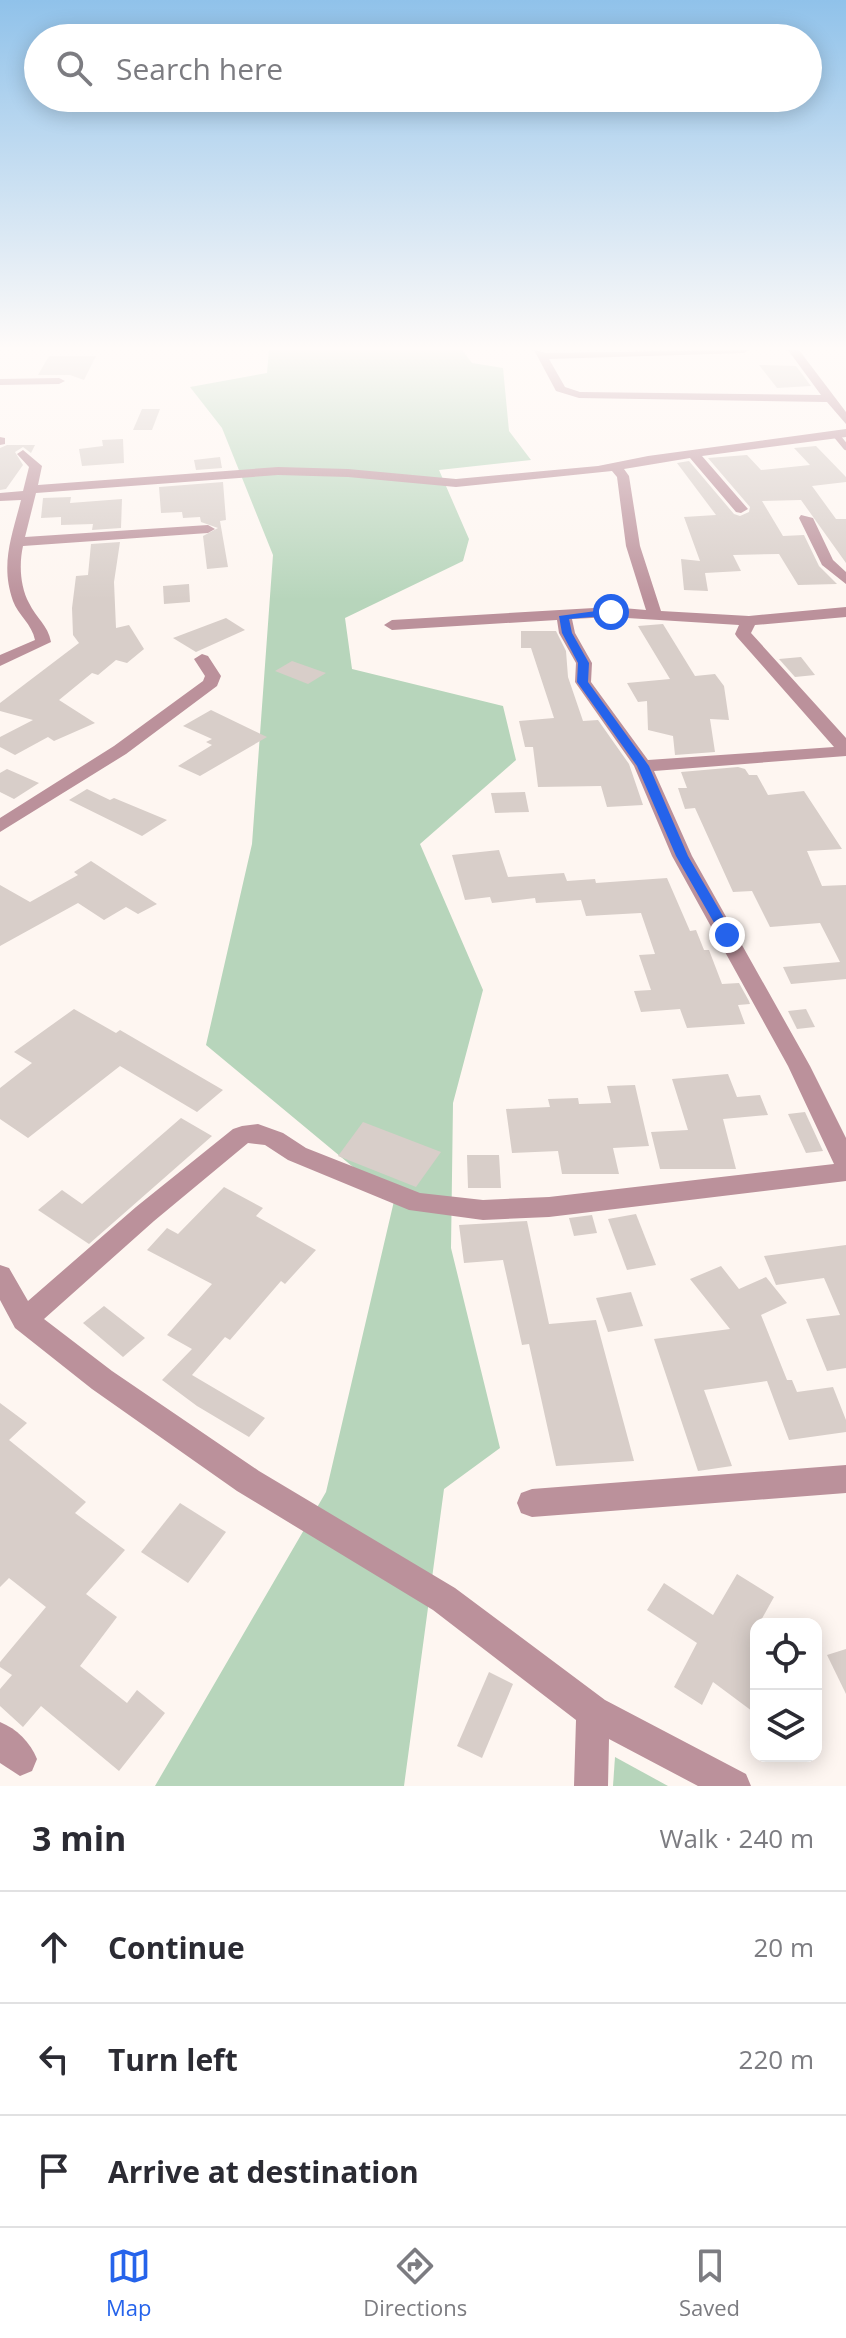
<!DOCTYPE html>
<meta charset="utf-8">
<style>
:root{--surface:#fff;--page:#f7f7f7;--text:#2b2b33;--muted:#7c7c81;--line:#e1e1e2;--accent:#2563eb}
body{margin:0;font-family:"Open Sans",sans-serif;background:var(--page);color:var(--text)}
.controls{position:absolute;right:24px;bottom:24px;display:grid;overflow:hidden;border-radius:16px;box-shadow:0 4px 20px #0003}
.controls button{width:72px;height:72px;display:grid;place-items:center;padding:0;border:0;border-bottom:2px solid var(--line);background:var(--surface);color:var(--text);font:40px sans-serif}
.stop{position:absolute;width:24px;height:24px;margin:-18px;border:6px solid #2563eb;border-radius:50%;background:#fff}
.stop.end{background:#2563eb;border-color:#fff;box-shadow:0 2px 8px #0008}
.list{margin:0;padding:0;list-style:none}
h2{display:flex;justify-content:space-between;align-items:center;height:104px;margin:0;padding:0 32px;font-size:34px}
h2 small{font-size:26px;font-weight:400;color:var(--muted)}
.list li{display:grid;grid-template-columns:52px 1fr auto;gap:24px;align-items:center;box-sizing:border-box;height:112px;padding:0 32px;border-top:2px solid var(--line)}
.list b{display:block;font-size:30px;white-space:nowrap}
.list em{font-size:26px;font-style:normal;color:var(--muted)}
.icon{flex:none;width:44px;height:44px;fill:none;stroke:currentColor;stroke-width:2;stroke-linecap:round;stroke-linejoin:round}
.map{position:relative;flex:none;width:846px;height:1786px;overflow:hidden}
.search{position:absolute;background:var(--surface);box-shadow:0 4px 20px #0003;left:24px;right:24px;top:24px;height:88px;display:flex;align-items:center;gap:20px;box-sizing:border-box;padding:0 28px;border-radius:44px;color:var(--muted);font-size:30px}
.sheet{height:440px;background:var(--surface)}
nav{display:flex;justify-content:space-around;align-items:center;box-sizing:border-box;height:112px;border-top:2px solid var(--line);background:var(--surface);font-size:22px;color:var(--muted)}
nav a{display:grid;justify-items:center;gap:4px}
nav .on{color:var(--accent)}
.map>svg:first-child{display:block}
.green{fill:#b7d5bb}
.building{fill:#d8cec9}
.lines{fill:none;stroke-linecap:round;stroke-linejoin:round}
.service{stroke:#bb919b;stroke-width:6}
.minor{fill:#bb919b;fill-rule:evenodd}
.route{fill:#2563eb}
</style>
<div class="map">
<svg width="846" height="1786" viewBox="0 0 846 1786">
<rect width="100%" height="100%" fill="#fef6f1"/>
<g class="green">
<polygon points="269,350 462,350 472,363 503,368 509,431 531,460 439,470 469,539 463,561 345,618 352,669 503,706 516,760 420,844 483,990 453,1103 451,1248 500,1448 444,1489 404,1786 155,1786 326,1492 394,1201 206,1045 252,844 273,555 222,428 190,387 267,373"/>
<polygon points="615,1757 668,1786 613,1786"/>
</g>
<g class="building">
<polygon points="49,356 96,356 84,380 70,375 38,375"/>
<polygon points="759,365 796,366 811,386 777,388"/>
<polygon points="142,409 160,409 152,430 133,430"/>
<polygon points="123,439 124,463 82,466 79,449 103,446 102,440"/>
<polygon points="7,445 35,445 31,453 23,447 15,452 23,465 6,489 0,490 0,448"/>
<polygon points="816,446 846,477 846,482 812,486 836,519 846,519 846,563 801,500 762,501 783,536 804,535 819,566 837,584 798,585 779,554 733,555 741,571 705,573 708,591 684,590 681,559 700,561 684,517 716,515 677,463 689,461 734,514 740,516 749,512 750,507 708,458 747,455 761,470 810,465 794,448"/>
<polygon points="220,457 222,468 196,470 194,460"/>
<polygon points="223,482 226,520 220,521 228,567 207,569 203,536 218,528 201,522 200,517 183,518 182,512 161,513 159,487"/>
<polygon points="71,497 70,503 122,499 121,528 92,530 93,524 61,525 61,517 41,518 43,498"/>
<polygon points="120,542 114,582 116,628 129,625 144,649 127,663 116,660 98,675 92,673 59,700 95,723 54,741 48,737 15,755 0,747 0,737 33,720 0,711 0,703 79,643 73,635 72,608 76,576 88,575 91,544"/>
<polygon points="189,584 190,602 164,604 163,586"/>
<polygon points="226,618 245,630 196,652 173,638"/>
<polygon points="663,624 695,676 715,674 724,686 729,720 710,719 715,752 675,755 673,736 648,730 647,701 638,702 627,683 670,679 638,626"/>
<polygon points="521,631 556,631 566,651 568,677 583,721 598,720 629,764 643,805 607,807 601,786 538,787 533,747 525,747 519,721 554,718 531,648 521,648"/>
<polygon points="801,657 815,675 795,677 779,659"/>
<polygon points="292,661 326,673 308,684 275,671"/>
<polygon points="211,710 267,737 200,776 178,766 212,745 206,742 212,739 183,726"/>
<polygon points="738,767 745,769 749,775 757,775 768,795 804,791 842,849 807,851 822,886 846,885 846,979 791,984 783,967 840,962 820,923 770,927 752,891 733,892 695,808 685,809 678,788 687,788 681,772"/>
<polygon points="7,769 39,783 14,799 0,792 0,773"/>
<polygon points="87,789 110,800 114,798 167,820 142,836 69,800"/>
<polygon points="525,792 529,812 495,813 491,793"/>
<polygon points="499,850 508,877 564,873 567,881 595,879 596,883 667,878 690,931 696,930 704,950 709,950 722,984 739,983 749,1001 750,1004 738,1005 745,1024 687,1028 680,1009 641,1012 634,991 651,990 639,955 655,954 641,913 586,916 581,900 536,903 535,898 492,903 490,897 465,900 452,855"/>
<polygon points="91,861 157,904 138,914 126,907 104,920 78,903 0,946 0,885 30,902 78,875 74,872"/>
<polygon points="74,1009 116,1033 120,1030 223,1090 197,1112 120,1066 28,1138 0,1119 0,1088 32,1063 14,1052"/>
<polygon points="806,1009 815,1027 797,1029 788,1011"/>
<polygon points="728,1074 737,1097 760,1095 768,1115 723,1119 736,1169 660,1169 651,1132 688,1130 672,1079"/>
<polygon points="635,1085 649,1146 613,1148 619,1174 562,1174 558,1151 512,1153 506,1109 550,1107 548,1099 578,1098 579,1104 611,1103 607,1086"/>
<polygon points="805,1112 823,1151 806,1153 788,1114"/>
<polygon points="181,1118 212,1136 89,1244 38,1210 62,1190 82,1204"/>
<polygon points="363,1122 441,1152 416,1187 338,1156"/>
<polygon points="467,1155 499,1155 501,1188 468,1188"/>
<polygon points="224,1187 263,1208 256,1216 316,1250 285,1284 281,1281 230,1340 225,1337 192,1375 265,1418 249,1437 197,1406 162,1380 192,1349 167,1335 212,1284 147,1250 167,1228 178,1234"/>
<polygon points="636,1214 656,1265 627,1270 608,1219"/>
<polygon points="592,1215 597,1233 574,1236 569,1218"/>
<polygon points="527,1221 549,1324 596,1320 634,1461 556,1466 529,1344 522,1345 503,1260 464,1263 459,1225"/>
<polygon points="846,1245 846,1368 827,1371 806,1319 840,1315 824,1278 776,1285 764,1256"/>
<polygon points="721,1266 739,1289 766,1277 787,1303 761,1315 787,1380 792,1380 797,1392 833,1387 846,1420 846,1432 789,1440 767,1381 704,1390 732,1466 698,1471 654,1339 730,1329 690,1279"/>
<polygon points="631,1292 643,1326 608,1332 596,1298"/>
<polygon points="104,1306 145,1338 123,1357 83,1323"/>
<polygon points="0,1403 27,1423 9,1440 86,1502 75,1513 125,1550 86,1594 117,1617 80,1666 127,1703 137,1690 165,1713 119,1771 41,1706 23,1727 0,1706 0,1689 12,1675 0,1667 0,1662 46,1607 9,1578 0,1587"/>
<polygon points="180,1503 226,1532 188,1583 141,1552"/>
<polygon points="737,1574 774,1597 759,1624 756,1624 756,1714 713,1682 702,1705 674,1687 697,1643 647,1610 664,1583 713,1615"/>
<polygon points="846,1649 846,1694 827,1655"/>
<polygon points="489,1672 513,1684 482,1758 457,1746"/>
</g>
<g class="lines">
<polyline class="service" points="836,435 846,447"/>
<g class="minor">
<polygon points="534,350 546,353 749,350 744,353 549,359 565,387 580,392 821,395 788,350 799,350 846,412 846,424 827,402 579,398 556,391"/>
<polygon points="0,379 59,378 65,381 59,384 0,385"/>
<path d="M846,429v8l-144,19 46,53 -7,4 -5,-1 -46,-54 -66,11 5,7 11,70 21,65 88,5 97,-9v10l-91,8 -4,8 95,105v18l-192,15 38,85 118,210 36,72v43l-297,36 -66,3 -74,-10 -121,-50 -23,-15 -17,-2 -94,78 -110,98 68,52 147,100 196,117 150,112 141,74 5,12h-53l-89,-47 -1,47h-34l2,-66 -143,-110 -196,-119 -145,-102 -77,-61 -15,-28v-35l9,3 19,33 108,-94 97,-78 9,-3 16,-2 25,9 23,15 114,45 63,7 66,-3 285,-33 -46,-98 -116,-210 -38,-90 -59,-84 1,-19 -17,-30 -2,-13 -165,10 -8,-5 8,-5 219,-13 35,3 -20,-64 -9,-69 -5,-6 -156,16 -108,-10 -70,-2 -242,18 -11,44 183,-12 7,4 -7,4 -185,13c-4,18 -3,40 6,57 7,15 19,22 22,39l-51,24v-11l35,-15c-3,-16 -17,-25 -22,-39 -13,-37 -1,-65 8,-101l-21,1v-8l23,-2 6,-24 -12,-13 6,-4 19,16 -4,19 240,-18 70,2 108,10 142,-13 50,-10zM611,617l128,8 -4,9 2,3 97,110 -186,13 -57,-78 1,-19 -17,-30 -3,-14z"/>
<polygon points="0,437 5,438 5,444 0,445"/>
<polygon points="801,515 813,518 833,560 846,572 846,584 822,565 799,518"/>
<polygon points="202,654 208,656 221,676 217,686 126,754 0,832 0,818 114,746 203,681 205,676 194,659"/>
<polygon points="846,1465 846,1493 532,1517 521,1513 517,1503 521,1493 532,1489"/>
<path d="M0,1722c17,7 30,20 37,37l-5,12 -12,5 -20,-13z"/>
</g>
</g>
<linearGradient id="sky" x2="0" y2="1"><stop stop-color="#90c2ea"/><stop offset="0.58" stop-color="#fffbf9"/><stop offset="1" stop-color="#fffbf9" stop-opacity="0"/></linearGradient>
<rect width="846" height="600" fill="url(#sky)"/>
<polygon class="route" points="611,609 614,615 569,619 572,633 589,663 588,682 649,766 688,856 734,935 732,938 721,935 676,856 637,766 577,682 578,663 562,633 559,616"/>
</svg>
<div class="controls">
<button><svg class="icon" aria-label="locate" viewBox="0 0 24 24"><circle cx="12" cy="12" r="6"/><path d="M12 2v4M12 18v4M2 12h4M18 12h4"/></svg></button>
<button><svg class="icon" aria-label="layers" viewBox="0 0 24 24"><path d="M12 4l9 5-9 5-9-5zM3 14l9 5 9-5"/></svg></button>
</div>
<div class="stop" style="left:611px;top:612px"></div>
<div class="stop end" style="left:727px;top:935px"></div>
<div class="search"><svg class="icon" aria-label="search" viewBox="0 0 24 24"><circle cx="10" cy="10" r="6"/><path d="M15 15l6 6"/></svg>Search here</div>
</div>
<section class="sheet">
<h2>3 min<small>Walk · 240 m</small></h2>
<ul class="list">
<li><svg class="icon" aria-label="ahead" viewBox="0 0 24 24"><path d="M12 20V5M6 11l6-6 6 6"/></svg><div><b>Continue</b></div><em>20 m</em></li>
<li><svg class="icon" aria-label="left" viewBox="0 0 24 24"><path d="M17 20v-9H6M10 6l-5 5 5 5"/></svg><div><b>Turn left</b></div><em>220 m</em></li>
<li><svg class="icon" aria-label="arrive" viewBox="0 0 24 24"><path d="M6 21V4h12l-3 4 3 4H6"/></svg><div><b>Arrive at destination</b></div></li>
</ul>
</section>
<nav>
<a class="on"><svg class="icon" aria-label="map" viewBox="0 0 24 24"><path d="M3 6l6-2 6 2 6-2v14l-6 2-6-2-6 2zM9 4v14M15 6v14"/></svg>Map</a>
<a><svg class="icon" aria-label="directions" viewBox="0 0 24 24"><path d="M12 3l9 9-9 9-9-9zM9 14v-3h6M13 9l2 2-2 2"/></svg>Directions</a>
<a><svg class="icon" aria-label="saved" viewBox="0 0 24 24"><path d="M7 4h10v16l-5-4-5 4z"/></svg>Saved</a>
</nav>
